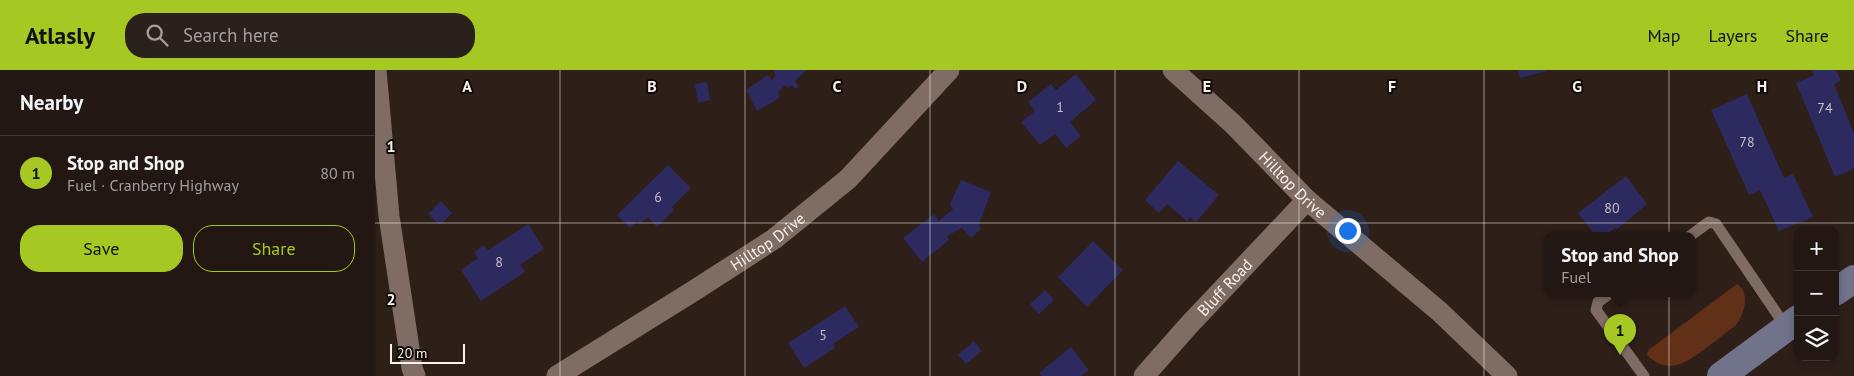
<!DOCTYPE html>
<meta charset="utf-8">
<style>
:root{--surface:#221713;--page:#2a201c;--text:#f1f3f6;--muted:#a29fa0;--line:#3f3633;--accent:#a5c823}
body{margin:0;font-family:"PT Sans",sans-serif;background:var(--page);color:var(--text)}
.controls{position:absolute;right:15px;bottom:15px;display:grid;overflow:hidden;border-radius:10px;box-shadow:0 2px 8px #0003}
.controls button{width:45px;height:45px;display:grid;place-items:center;padding:0;border:0;border-bottom:1px solid var(--line);background:var(--surface);color:var(--text);font:25px sans-serif}
.scale{position:absolute;left:15px;bottom:12px;width:75px;box-sizing:border-box;padding-left:5px;border:2px solid #fbf0eb;border-top:0;font-size:14px;line-height:18px;white-space:nowrap;color:#fbf0eb;-webkit-text-stroke:4px #110b08;paint-order:stroke}
.you{position:absolute;left:972px;top:160px;width:18px;height:18px;margin:-12px;border:4px solid #fff;border-radius:50%;background:#1a73e8;box-shadow:0 0 0 8px #1a73e833}
.badge{display:grid;place-items:center;width:32px;height:32px;border-radius:50%;background:var(--accent);color:#111;font-size:16px;font-weight:700}
.pin{position:absolute;translate:-50% -41px;filter:drop-shadow(0 1px 2px #0008)}
.pin::after{content:'';position:absolute;top:26px;width:18px;height:15px;background:inherit;clip-path:polygon(0 0,100% 0,50% 100%)}
.popup{position:absolute;left:1169px;top:162px;width:152px;height:65px;box-sizing:border-box;display:grid;place-content:center;border-radius:10px;background:var(--surface);filter:drop-shadow(0 1px 4px #0005);font-size:16px;white-space:nowrap;color:var(--muted)}
.popup b{font-size:19px;color:var(--text)}
.popup::after{content:'';position:absolute;left:50%;top:100%;margin-left:-10px;border:10px solid transparent;border-top-color:var(--surface)}
.list{margin:0;padding:0;list-style:none}
h2{display:flex;justify-content:space-between;align-items:center;height:65px;margin:0;padding:0 20px;font-size:21px}
h2 small{font-size:16px;font-weight:400;color:var(--muted)}
.list li{display:grid;grid-template-columns:32px 1fr auto;gap:15px;align-items:center;box-sizing:border-box;height:75px;padding:0 20px;border-top:1px solid var(--line)}
.list b{display:block;font-size:19px;white-space:nowrap}
.list p{margin:0;font-size:16px;white-space:nowrap;color:var(--muted)}
.list em{font-size:16px;font-style:normal;color:var(--muted)}
.actions{display:flex;gap:10px;padding:15px 20px}
.actions a{flex:1;padding:11px 0;border:1px solid var(--accent);border-radius:20px;text-align:center;font-size:18px;color:var(--accent)}
.actions .main{background:var(--accent);color:#111}
.icon{flex:none;width:28px;height:28px;fill:none;stroke:currentColor;stroke-width:2;stroke-linecap:round;stroke-linejoin:round}
.map{position:relative;flex:none;width:1479px;height:306px;overflow:hidden}
header{display:flex;align-items:center;gap:30px;box-sizing:border-box;height:70px;padding:0 25px;background:var(--accent);color:#111}
header strong{font-size:24px}
nav{display:flex;gap:28px;margin-inline-start:auto;font-size:18px}
.search{width:350px;height:45px;background:var(--page);display:flex;align-items:center;gap:12px;box-sizing:border-box;padding:0 18px;border-radius:20px;color:var(--muted);font-size:19px}
main{display:flex}
aside{flex:1;background:var(--surface)}
.map>svg:first-child{display:block}
.green{fill:#623017}
.building{fill:#2c2a5e}
.lines{fill:none;stroke-linecap:round;stroke-linejoin:round}
.service{stroke:#7f6d65;stroke-width:11}
.minor{stroke:#7f6d65;stroke-width:21}
.secondary{stroke:#71738a;stroke-width:28}
.grid{fill:none;stroke:#fbf0eb;stroke-width:1;stroke-opacity:0.55}
.labels{text-anchor:middle;dominant-baseline:central;stroke-width:4;stroke-linejoin:round;paint-order:stroke}
.number-label{font-size:14px;fill:#c7bec8}
.street-label{font-size:16px;fill:#fbf0eb;stroke:#110b08}
.grid-label{font-size:16px;text-anchor:middle;font-weight:bold;fill:#fbf0eb;stroke:#110b08;stroke-width:4;stroke-linejoin:round;paint-order:stroke}
</style>
<header>
<strong>Atlasly</strong>
<div class="search"><svg class="icon" aria-label="search" viewBox="0 0 24 24"><circle cx="10" cy="10" r="6"/><path d="M15 15l6 6"/></svg>Search here</div>
<nav><a>Map</a><a>Layers</a><a>Share</a></nav>
</header>
<main>
<aside>
<h2>Nearby<small></small></h2>
<ul class="list">
<li><span class="badge">1</span><div><b>Stop and Shop</b><p>Fuel · Cranberry Highway</p></div><em>80 m</em></li>
</ul>
<div class="actions"><a class="main">Save</a><a>Share</a></div>
</aside>
<div class="map">
<svg width="1479" height="306" viewBox="0 0 1479 306">
<rect width="100%" height="100%" fill="#2e1f19"/>
<path class="green" d="M1362,214c14,8 7,31 -1,41 -10,8 -21,16 -31,24 -20,14 -36,27 -58,6l1,-4 2,-2z"/>
<g class="building">
<polygon points="398,0 431,0 420,11 424,16 420,19 417,15 413,18 410,15 403,22 405,28 382,41 371,20 393,5 397,10 401,6"/>
<polygon points="1143,0 1172,0 1172,1 1145,8"/>
<polygon points="1437,0 1461,0 1466,11 1459,14 1479,63 1479,99 1460,107 1421,13 1439,5"/>
<polygon points="701,4 721,30 695,52 706,66 691,78 680,64 665,75 646,52 660,41 653,32 676,14 681,20"/>
<polygon points="332,12 335,30 323,33 320,14"/>
<polygon points="1372,24 1409,108 1418,104 1438,147 1404,161 1385,120 1374,125 1336,40"/>
<polygon points="803,91 844,125 821,152 815,147 812,151 792,134 784,143 770,130"/>
<polygon points="293,95 316,118 297,137 299,140 282,157 273,147 265,154 262,151 255,158 242,145"/>
<polygon points="1251,106 1272,134 1241,160 1240,158 1229,166 1221,166 1203,143"/>
<polygon points="586,110 616,122 604,154 606,159 596,168 587,158 572,166 574,170 547,192 528,168 559,144 564,151 578,139 575,134"/>
<polygon points="66,131 77,143 65,155 53,144"/>
<polygon points="153,154 169,179 145,195 150,202 106,231 86,200 103,188 99,182 109,175 113,180"/>
<polygon points="718,171 748,200 712,237 683,207"/>
<polygon points="670,220 679,230 664,244 655,234"/>
<polygon points="470,236 484,257 458,274 460,278 429,298 413,273"/>
<polygon points="599,271 607,281 591,294 583,285"/>
<polygon points="696,277 714,300 706,306 667,306 664,303"/>
</g>
<g class="lines">
<g class="service">
<polyline points="1315,166 1334,152 1341,154 1411,257"/>
<polyline points="1234,224 1223,232 1221,240 1269,306"/>
</g>
<g class="minor">
<polyline points="1,0 14,146 37,298 40,306"/>
<path id="s1" d="M798,0l60,54 74,76 133,112 67,64"/>
<path id="s2" d="M182,306l138,-86 79,-51 74,-60 101,-109"/>
<path id="s3" d="M769,306l44,-50 119,-126"/>
</g>
<g class="secondary">
<polyline points="1460,222 1479,209"/>
<polyline points="1346,306 1423,249"/>
</g>
</g>
<path class="grid" d="M185,0v306M370,0v306M555,0v306M740,0v306M924,0v306M1109,0v306M1294,0v306M0,153h1479"/>
<g class="labels">
<g class="number-label">
<text x="685" y="37">1</text>
<text x="1450" y="38">74</text>
<text x="1372" y="72">78</text>
<text x="283" y="127">6</text>
<text x="1237" y="138">80</text>
<text x="124" y="192">8</text>
<text x="448" y="265">5</text>
</g>
<g class="street-label">
<text stroke="none"><textPath href="#s1" startOffset="166">Hilltop Drive</textPath></text>
<text stroke="none"><textPath href="#s2" startOffset="250">Hilltop Drive</textPath></text>
<text stroke="none"><textPath href="#s3" startOffset="120">Bluff Road</textPath></text>
</g>
</g>
<g class="grid-label">
<text x="92" y="22">A</text>
<text x="277" y="22">B</text>
<text x="462" y="22">C</text>
<text x="647" y="22">D</text>
<text x="832" y="22">E</text>
<text x="1017" y="22">F</text>
<text x="1202" y="22">G</text>
<text x="1387" y="22">H</text>
<text x="16" y="82">1</text>
<text x="16" y="235">2</text>
</g>
</svg>
<div class="controls">
<button>+</button>
<button>−</button>
<button><svg class="icon" aria-label="layers" viewBox="0 0 24 24"><path d="M12 4l9 5-9 5-9-5zM3 14l9 5 9-5"/></svg></button>
</div>
<div class="scale">20 m</div>
<div class="you"></div>
<div class="pin badge" style="left:1245px;top:285px">1</div>
<div class="popup"><b>Stop and Shop</b>Fuel</div>
</div>
</main>
